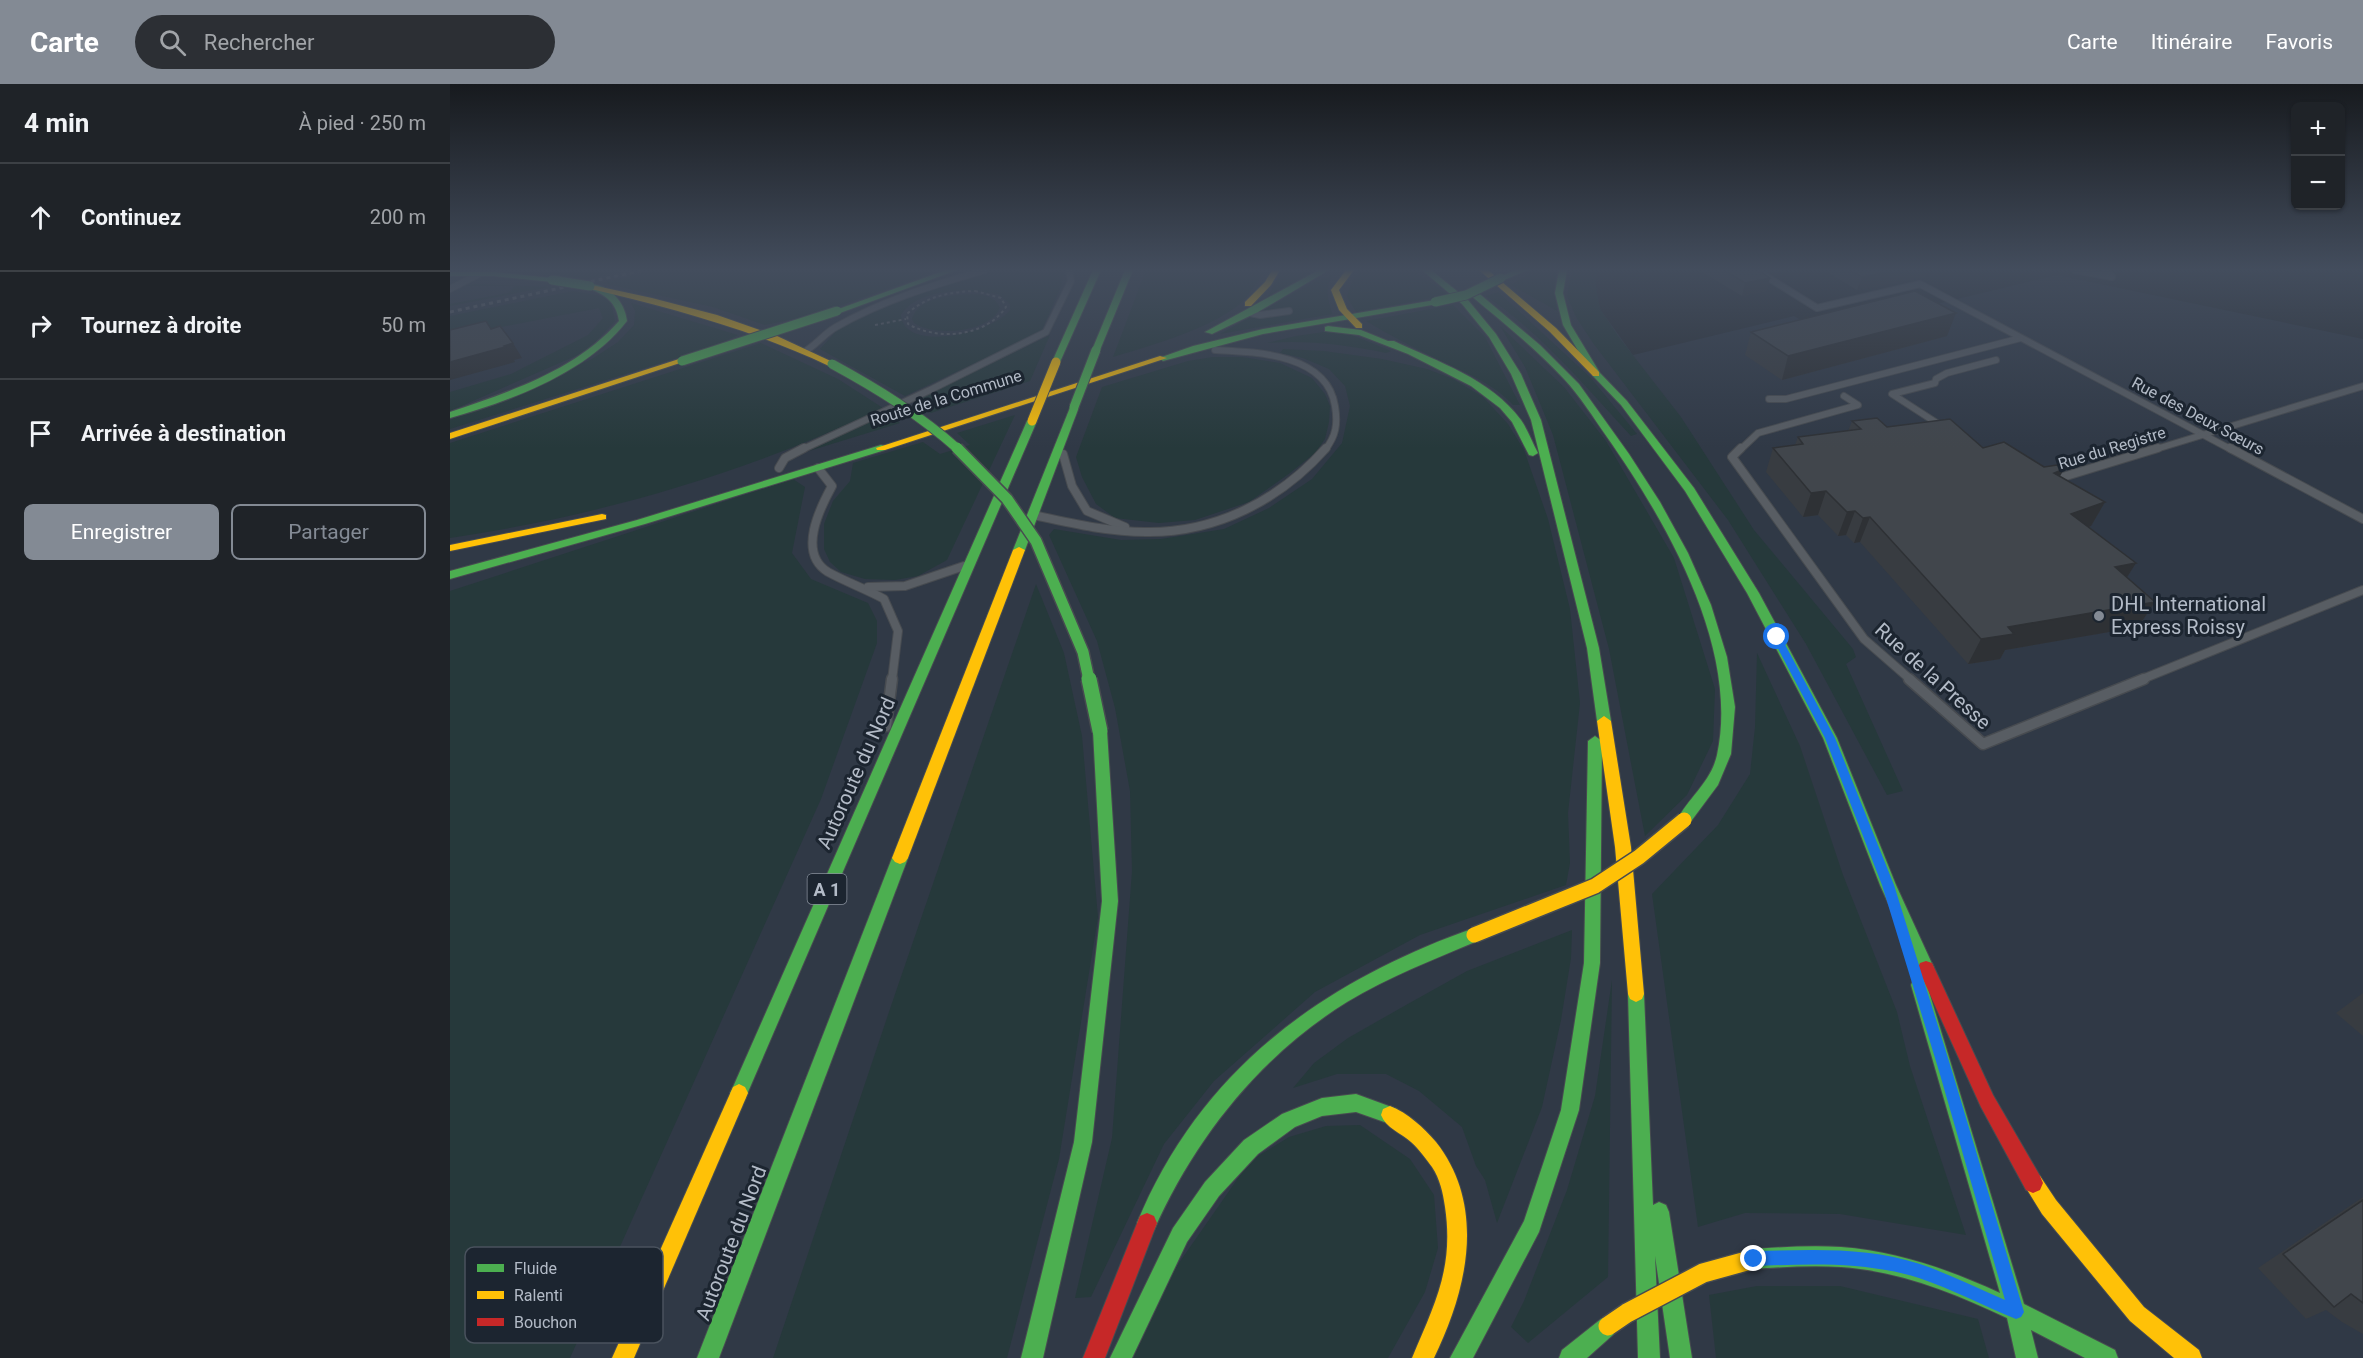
<!DOCTYPE html>
<html lang="fr">
<meta charset="utf-8">
<style>
:root{--surface:#1f2328;--page:#2c2f34;--text:#f1f3f6;--muted:#a1a4a8;--line:#3c4045;--accent:#838a94}
body{margin:0;font-family:Roboto,sans-serif;background:var(--page);color:var(--text)}
.controls{position:absolute;right:18px;top:18px;display:grid;overflow:hidden;border-radius:9px;box-shadow:0 2px 4px #0004}
.controls button{width:54px;height:54px;display:grid;place-items:center;padding:0;border:0;border-bottom:2px solid var(--line);background:var(--surface);color:var(--text);font:30px sans-serif}
.stop{position:absolute;width:18px;height:18px;margin:-14px;border:4px solid #1a73e8;border-radius:50%;background:#fff}
.stop.end{background:#1a73e8;border-color:#fff;box-shadow:0 2px 6px #0008}
.list{margin:0;padding:0;list-style:none}
h2{display:flex;justify-content:space-between;align-items:center;height:78px;margin:0;padding:0 24px;font-size:26px}
h2 small{font-size:20px;font-weight:400;color:var(--muted)}
.list li{display:grid;grid-template-columns:39px 1fr auto;gap:18px;align-items:center;box-sizing:border-box;height:108px;padding:0 24px;border-top:2px solid var(--line)}
.list b{display:block;font-size:22px;white-space:nowrap}
.list em{font-size:20px;font-style:normal;color:var(--muted)}
.actions{display:flex;gap:12px;padding:18px 24px}
.actions a{flex:1;padding:14px 0;border:2px solid var(--accent);border-radius:9px;text-align:center;font-size:21px;color:var(--accent)}
.actions .main{background:var(--accent);color:#fff}
.icon{flex:none;width:33px;height:33px;fill:none;stroke:currentColor;stroke-width:2;stroke-linecap:round;stroke-linejoin:round}
.map{position:relative;flex:none;width:1913px;height:1274px;overflow:hidden}
header{display:flex;align-items:center;gap:36px;box-sizing:border-box;height:84px;padding:0 30px;background:var(--accent);color:#fff}
header strong{font-size:28px}
nav{display:flex;gap:33px;margin-inline-start:auto;font-size:21px}
.search{width:420px;height:54px;background:var(--page);display:flex;align-items:center;gap:15px;box-sizing:border-box;padding:0 21px;border-radius:33px;color:var(--muted);font-size:22px}
main{display:flex}
aside{flex:1;background:var(--surface)}
.map>svg:first-child{display:block}
.airport{fill:#303946}
.green{fill:#26393b;fill-rule:evenodd}
.lines{fill:none;stroke-linecap:round;stroke-linejoin:round}
.lane-far2-casing{stroke:#474b50;stroke-width:8}
.lane-far1-casing{stroke:#474b50;stroke-width:10}
.lane-casing{stroke:#474b50;stroke-width:13}
.fast-casing{stroke:#474b50;stroke-width:2}
.slow-casing{stroke:#474b50;stroke-width:2}
.jam-casing{stroke:#474b50;stroke-width:2}
.path{stroke:#5c6167;stroke-width:2;stroke-dasharray:3 3;stroke-linecap:butt}
.lane-far2{stroke:#585d63;stroke-width:6}
.lane-far1{stroke:#585d63;stroke-width:8}
.lane{stroke:#585d63;stroke-width:10}
.fast{fill:#4caf50;fill-rule:evenodd}
.slow{fill:#ffc107;fill-rule:evenodd}
.jam{fill:#c62828;fill-rule:evenodd}
.rail{stroke:#5d6168;stroke-width:3;stroke-dasharray:4 4;stroke-linecap:butt}
.fast-bridge-far2-casing{stroke:#474b50;stroke-width:11;stroke-linecap:butt}
.fast-bridge-far1-casing{stroke:#474b50;stroke-width:14;stroke-linecap:butt}
.fast-bridge-casing{stroke:#474b50;stroke-width:18;stroke-linecap:butt}
.slow-bridge-far2-casing{stroke:#474b50;stroke-width:11;stroke-linecap:butt}
.slow-bridge-far1-casing{stroke:#474b50;stroke-width:18;stroke-linecap:butt}
.slow-bridge-casing{stroke:#474b50;stroke-width:22;stroke-linecap:butt}
.fast-bridge-far2{stroke:#4caf50;stroke-width:9}
.fast-bridge-far1{stroke:#4caf50;stroke-width:11}
.fast-bridge{stroke:#4caf50;stroke-width:15}
.slow-bridge-far2{stroke:#ffc107;stroke-width:9}
.slow-bridge-far1{stroke:#ffc107;stroke-width:15}
.slow-bridge{stroke:#ffc107;stroke-width:19}
.wall{fill:#383c41}
.shaded-wall{fill:#2e3135}
.building{fill:#41464c;stroke:#2e3135;stroke-width:1.5}
.route{fill:#1a73e8}
.poi-dot{fill:#838a94;stroke:#1c2530;stroke-width:2}
.labels{text-anchor:middle;dominant-baseline:central;stroke-width:6;stroke-linejoin:round;paint-order:stroke}
.far-street-label{font-size:16px;fill:#b3bbc7;stroke:#1c2530}
.shield{fill:#1c2530;stroke:#868e9a;stroke-width:1.5}
.shield-label{font-size:18px;font-weight:bold;fill:#b3bbc7}
.poi-label{font-size:20px;fill:#b3bbc7;stroke:#1c2530;text-anchor:start}
.street-label{font-size:20px;fill:#b3bbc7;stroke:#1c2530}
.key{fill:#1c2530;stroke:#49525d;stroke-width:1.5}
.key-label{font-size:16px;fill:#b3bbc7}
</style>
<header>
<strong>Carte</strong>
<div class="search"><svg class="icon" aria-label="search" viewBox="0 0 24 24"><circle cx="10" cy="10" r="6"/><path d="M15 15l6 6"/></svg>Rechercher</div>
<nav><a>Carte</a><a>Itinéraire</a><a>Favoris</a></nav>
</header>
<main>
<aside>
<h2>4 min<small>À pied · 250 m</small></h2>
<ul class="list">
<li><svg class="icon" aria-label="ahead" viewBox="0 0 24 24"><path d="M12 20V5M6 11l6-6 6 6"/></svg><div><b>Continuez</b></div><em>200 m</em></li>
<li><svg class="icon" aria-label="right" viewBox="0 0 24 24"><path d="M7 20v-9h11M14 6l5 5-5 5"/></svg><div><b>Tournez à droite</b></div><em>50 m</em></li>
<li><svg class="icon" aria-label="arrive" viewBox="0 0 24 24"><path d="M6 21V4h12l-3 4 3 4H6"/></svg><div><b>Arrivée à destination</b></div></li>
</ul>
<div class="actions"><a class="main">Enregistrer</a><a>Partager</a></div>
</aside>
<div class="map">
<svg width="1913" height="1274" viewBox="0 0 1913 1274">
<rect width="100%" height="100%" fill="#292f36"/>
<polygon class="airport" points="0,186 1148,186 1145,197 1150,225 1183,271 1344,232 1371,248 1607,191 1913,255 1913,1274 0,1274"/>
<g class="green">
<polygon points="63,186 174,186 139,195"/>
<polygon points="205,186 490,186 363,231 315,241 263,223 152,199"/>
<path d="M540,186h74l-3,17 -20,45 -136,64 -85,-47 19,-21 14,-8 60,-25zM515,206l33,4 12,10v6c-17,23 -106,44 -109,5 13,-21 42,-23 64,-25z"/>
<path d="M696,186h120c-8,9 -14,21 -22,30 -27,27 -94,46 -131,57z"/>
<polygon points="832,186 868,186 817,214"/>
<polygon points="909,186 963,186 998,211 906,228 897,213 901,200"/>
<polygon points="1085,186 1106,186 1104,205 1107,227 1061,201"/>
<polygon points="1122,186 1148,186 1145,197 1150,225 1168,252 1231,333 1304,446 1403,565 1406,573 1396,580 1453,707 1437,711 1356,560 1278,436 1143,259 1126,233 1117,212"/>
<path d="M883,191c-9,13 -5,24 -1,39l-112,20 96,-53z"/>
<polygon points="25,200 99,203 0,222 0,220 58,209 65,202 15,202"/>
<polygon points="123,207 151,212 161,218 165,237 137,267 0,327 0,308 61,290 138,251 153,234 149,224 0,253 0,232"/>
<path d="M1048,208l92,85 47,57 -6,2c-45,-49 -90,-103 -145,-140z"/>
<path d="M506,211c15,-1 38,-4 44,13 -11,25 -66,29 -86,15l-2,-4c5,-18 29,-22 44,-24z"/>
<polygon points="181,219 288,251 265,262 0,345 0,336 142,275 168,258 184,241 185,227"/>
<path d="M1003,221l32,32 35,68h-7c-20,-22 -49,-33 -76,-46 -24,-12 -48,-24 -71,-38z"/>
<polygon points="1050,242 1114,303 1156,357 1224,474 1265,605 1263,657 1237,711 1195,752 1159,565 1103,351 1075,283"/>
<path d="M881,247l21,4 39,16 -5,2c-40,-8 -78,-13 -119,-10l29,-7z"/>
<polygon points="600,251 580,297 481,329 463,317"/>
<path d="M311,259l77,36 45,29c-136,65 -284,108 -433,130v-95z"/>
<polygon points="833,265 874,267 932,275 977,285 1003,295 1033,313 1058,340 1074,366 1098,435 1120,525 1130,619 1118,729 1120,779 1116,801 970,851 865,908 764,997 714,1060 641,1213 625,1214 662,1054 682,787 680,707 665,624 647,557 599,451 604,445 671,456 711,455 774,445 819,424 862,395 892,359 900,322 895,302 879,285 853,274 830,269"/>
<polygon points="763,273 792,273 830,279 862,294 875,310 880,322 879,338 875,355 865,369 840,389 799,418 745,436 709,439 665,434 646,420 632,393 626,373 652,303 738,277"/>
<polygon points="438,329 450,339 359,367"/>
<polygon points="565,331 497,476 468,492 445,496 415,495 391,488 380,478 374,465 374,440 383,417 400,397 403,379 473,358 490,370 520,361 507,349"/>
<polygon points="343,395 355,403 342,469 361,495 418,519 427,537 427,559 371,715 120,1274 0,1274 0,507"/>
<polygon points="586,500 614,569 632,652 648,833 609,1075 557,1274 323,1274 444,913"/>
<polygon points="1307,569 1350,662 1393,791 1447,928 1460,982 1516,1151 1390,1130 1295,1129 1248,1143 1202,810 1268,741 1300,690 1305,643"/>
<polygon points="1122,846 1121,874 1111,936 1092,1023 1047,1139 1035,1096 1026,1082 1012,1043 969,1007 936,990 887,990 843,1004 864,979 898,954 956,921 1017,887"/>
<polygon points="1162,896 1158,1193 1078,1259 1061,1243 1074,1217 1117,1106 1145,1012"/>
<polygon points="910,1041 960,1075 984,1111 988,1164 975,1208 938,1274 682,1274 722,1189 800,1077 839,1053 876,1042"/>
<polygon points="1307,1202 1390,1202 1528,1235 1539,1274 1266,1274 1259,1211"/>
</g>
<g class="lines">
<g class="lane-far2-casing">
<g id="lane-far2">
<polyline points="1306,186 1367,224 1470,200 1782,366"/>
<polyline points="1625,186 1662,193 1656,186"/>
<polyline points="0,205 29,190"/>
<polyline points="800,229 810,231 839,227"/>
<path d="M357,266c11,-7 18,-17 29,-23 47,-27 98,-42 149,-57"/>
<path d="M765,266c42,2 112,4 120,56 3,18 1,30 -10,44"/>
<polyline points="1319,315 1336,315 1571,254"/>
<polyline points="1493,343 1442,310 1485,299 1486,295 1497,289 1546,276"/>
<polyline points="351,366 480,306 596,248 621,197 619,186"/>
<polyline points="1290,366 1308,349 1408,321 1394,312"/>
<polyline points="1703,366 1913,302"/>
</g>
</g>
<g class="lane-far1-casing">
<g id="lane-far1">
<polyline points="1291,364 1282,373 1414,555 1461,596"/>
<polyline points="1780,364 1913,435"/>
<polyline points="613,370 622,402 637,427 675,443"/>
<polyline points="329,384 335,374 354,364"/>
<path d="M368,384l14,18c-12,22 -35,67 -4,86 18,10 38,17 56,27l14,32 -6,49"/>
<polyline points="1603,396 1708,364"/>
<path d="M583,431c37,8 75,17 113,17 70,1 134,-32 180,-84"/>
<polyline points="418,503 455,502 514,482"/>
<polyline points="1690,596 1913,506"/>
</g>
</g>
<g class="lane-casing">
<g id="lane">
<polyline points="1459,595 1533,660 1694,595"/>
<polyline points="436,642 442,595"/>
</g>
</g>
<g class="fast-casing">
<g id="fast">
<polygon points="496,186 507,186 390,229 383,227"/>
<polygon points="643,186 651,186 610,278 603,280 602,278"/>
<polygon points="675,186 683,186 650,266 643,268 642,266"/>
<polygon points="869,186 879,186 808,228 762,250 755,248"/>
<polygon points="972,186 981,186 1018,216 1046,250 1071,290 1091,336 1149,564 1161,637 1159,640 1154,642 1147,637 1137,564 1081,336 1061,290 1039,253 1012,220"/>
<polygon points="1066,186 1078,186 1054,196 1047,194"/>
<polygon points="1109,186 1117,186 1113,209 1121,241 1150,289 1177,317 1244,404 1309,509 1387,654 1446,801 1484,884 1482,889 1476,891 1470,889 1430,801 1373,654 1297,509 1235,407 1171,321 1143,292 1113,241 1105,209"/>
<polygon points="0,188 43,188 102,194 106,196 102,198 43,192 0,192"/>
<path d="M137,200c21,-1 38,17 40,37 -39,51 -116,80 -177,97v-6c61,-21 125,-41 169,-91 -3,-20 -15,-27 -32,-33z"/>
<path d="M1019,206h6l65,55 39,39 50,70 31,48 28,51 23,52 16,52 8,50 -4,47 -13,31 -29,39 -5,2 -5,-2 -2,-4c12,-23 34,-38 40,-65 23,-107 -51,-234 -110,-318 -14,-20 -27,-41 -43,-58 -29,-31 -63,-58 -95,-85z"/>
<polygon points="985,216 989,218 988,220 813,250 713,277 709,274 743,262 813,245"/>
<path d="M878,242l33,4 27,11h6c44,21 97,38 127,79 7,10 11,22 17,33l-5,3 -4,-1 -17,-33 -12,-14 -29,-22 -63,-32 -49,-19 -34,-4v-4z"/>
<polygon points="621,321 629,323 575,466 573,468 565,468 563,466"/>
<polygon points="582,334 587,337 295,1015 289,1018 283,1015 280,1009 283,1003 577,337"/>
<polygon points="431,361 435,362 435,366 195,440 0,495 0,487 187,436"/>
<polygon points="650,642 657,647 668,817 642,1058 593,1274 571,1274 624,1058 652,817 643,647"/>
<polygon points="1145,652 1152,657 1150,879 1129,1026 1089,1148 1023,1274 1000,1274 1074,1137 1111,1026 1134,879 1138,657"/>
<polygon points="450,768 455,770 458,774 269,1274 247,1274 442,774 445,770"/>
<path d="M1024,844l6,2 2,5 -2,5c-45,19 -92,37 -133,62 -87,54 -152,136 -193,228l-7,3 -7,-3 -3,-7c63,-153 185,-241 337,-295z"/>
<path d="M1469,893l6,3 2,5 97,319 91,46 3,8h-33l-54,-28 7,28h-22l-9,-40c-53,-25 -107,-47 -166,-51 -29,-2 -58,0 -87,2l-7,-3 -3,-7 3,-7 7,-3c29,-2 58,-4 87,-2 56,4 109,23 159,46l-89,-308 2,-5z"/>
<polygon points="1186,902 1192,905 1194,910 1203,1121 1209,1118 1216,1121 1219,1128 1242,1274 1220,1274 1205,1172 1210,1274 1188,1274 1178,910 1180,905"/>
<polygon points="906,1010 947,1025 949,1031 947,1037 940,1040 906,1028 872,1032 845,1043 808,1070 769,1112 737,1158 682,1274 660,1274 723,1144 755,1098 794,1056 832,1030 872,1014"/>
<polygon points="1158,1231 1165,1235 1169,1242 1165,1249 1137,1274 1109,1274 1112,1266 1151,1235"/>
</g>
</g>
<g class="slow-casing">
<g id="slow">
<polygon points="822,186 830,186 821,201 801,222 795,222 795,218 815,198"/>
<polygon points="896,186 904,186 889,206 897,225 912,240 912,244 906,244 889,226 881,206"/>
<polygon points="1029,186 1038,186 1106,244 1149,288 1149,292 1143,292 1100,248"/>
<path d="M137,200l65,14 65,17 60,21 60,28 -8,2c-78,-37 -158,-58 -242,-78z"/>
<polygon points="710,272 717,274 435,366 427,366 426,364"/>
<polygon points="229,275 236,277 0,355 0,349"/>
<polygon points="152,430 156,431 156,435 0,467 0,461"/>
<polygon points="569,463 575,466 458,774 455,778 450,780 445,778 442,774 563,466"/>
<polygon points="1154,632 1161,637 1181,763 1194,910 1192,915 1186,918 1180,915 1178,910 1165,763 1147,637"/>
<polygon points="289,1000 295,1003 298,1009 184,1274 162,1274 283,1003"/>
<path d="M940,1022c18,7 34,22 46,36 51,65 31,148 -2,216h-22c23,-55 42,-90 33,-151 -2,-14 -5,-28 -13,-40 -6,-8 -13,-18 -21,-25 -10,-9 -25,-14 -30,-27l2,-6z"/>
<polygon points="1583,1089 1590,1092 1606,1116 1694,1223 1749,1266 1752,1274 1724,1274 1680,1237 1592,1130 1573,1099 1576,1092"/>
</g>
</g>
<g class="jam-casing">
<g id="jam">
<polygon points="1476,877 1482,879 1543,1011 1590,1092 1593,1099 1590,1106 1583,1109 1576,1106 1531,1023 1468,884 1470,879"/>
<polygon points="697,1129 704,1132 707,1139 655,1274 633,1274 690,1132"/>
</g>
</g>
<g class="path">
<path d="M525,207l26,7 5,9c-20,30 -68,34 -98,17l-1,-10c19,-18 43,-22 68,-23z"/>
<polyline points="425,241 456,235"/>
</g>
<use href="#lane-far2" class="lane-far2"/>
<use href="#lane-far1" class="lane-far1"/>
<use href="#lane" class="lane"/>
<use href="#fast" class="fast"/>
<use href="#slow" class="slow"/>
<use href="#jam" class="jam"/>
<polyline class="rail" points="0,228 194,186"/>
<g class="fast-bridge-far2-casing">
<g id="fast-bridge-far2">
<polyline points="102,196 140,202"/>
<polyline points="985,218 1016,211 1051,194"/>
<polyline points="232,277 387,227"/>
<path d="M382,280c46,25 88,51 127,86"/>
<polyline points="624,323 646,266"/>
</g>
</g>
<g class="fast-bridge-far1-casing">
<polyline id="fast-bridge-far1" points="507,364 557,415 586,457 633,568 639,596"/>
</g>
<g class="fast-bridge-casing">
<polyline id="fast-bridge" points="639,595 650,647"/>
</g>
<g class="slow-bridge-far2-casing">
<polyline id="slow-bridge-far2" points="582,337 606,278"/>
</g>
<g class="slow-bridge-far1-casing">
<polyline id="slow-bridge-far1" points="1024,851 1145,802 1189,773 1234,736"/>
</g>
<g class="slow-bridge-casing">
<polyline id="slow-bridge" points="1158,1242 1177,1229 1253,1189 1304,1175"/>
</g>
<use href="#fast-bridge-far2" class="fast-bridge-far2"/>
<use href="#fast-bridge-far1" class="fast-bridge-far1"/>
<use href="#fast-bridge" class="fast-bridge"/>
<use href="#slow-bridge-far2" class="slow-bridge-far2"/>
<use href="#slow-bridge-far1" class="slow-bridge-far1"/>
<use href="#slow-bridge" class="slow-bridge"/>
</g>
<g class="wall">
<polygon points="1249,186 1310,186 1317,207 1292,212"/>
<polygon points="1315,186 1343,186 1323,190"/>
<polygon points="1374,186 1477,186 1475,193 1407,206"/>
<polygon points="1301,248 1497,252 1332,296 1295,271"/>
<polygon points="1402,337 1437,343 1533,364 1594,383 1655,418 1641,442 1639,443 1686,479 1677,493 1705,518 1688,543 1555,566 1550,575 1518,580 1410,458 1404,459 1396,451 1388,452 1368,431 1353,433 1316,388 1323,364 1345,361 1348,353 1398,347"/>
<polygon points="1913,909 1913,952 1886,929"/>
<polygon points="1913,1113 1913,1250 1892,1238 1876,1226 1856,1235 1808,1184"/>
</g>
<g class="shaded-wall">
<polygon points="1324,186 1343,186 1323,190"/>
<polygon points="1446,186 1477,186 1475,193 1407,206 1412,193"/>
<polygon points="1320,194 1317,207 1292,212 1295,199"/>
<polygon points="1506,229 1497,252 1332,296 1338,272"/>
<polygon points="63,259 72,274 64,276 65,278 0,296 0,278"/>
<polygon points="1614,385 1601,409 1604,389"/>
<polygon points="1376,407 1368,431 1353,433 1361,409"/>
<polygon points="1655,418 1641,442 1608,454 1621,430"/>
<polygon points="1405,427 1396,451 1388,452 1397,428"/>
<polygon points="1420,433 1410,458 1404,459 1413,434"/>
<polygon points="1686,479 1670,504 1665,483"/>
<polygon points="1705,518 1688,543 1555,566 1550,575 1518,580 1531,555 1558,543"/>
</g>
<g class="building">
<polygon points="1274,186 1308,186 1320,194 1295,199"/>
<polygon points="1400,186 1446,186 1412,193"/>
<polygon points="1465,207 1506,229 1338,272 1301,248"/>
<polygon points="36,237 41,245 50,242 63,259 54,262 55,263 0,278 0,246"/>
<polygon points="1427,334 1437,343 1500,335 1533,364 1554,358 1594,383 1607,381 1614,385 1604,389 1655,418 1621,430 1686,479 1665,483 1705,518 1558,543 1564,550 1531,555 1420,433 1413,434 1405,427 1397,428 1376,407 1361,409 1323,364 1353,360 1348,353 1411,345 1402,337"/>
<polygon points="1913,1116 1913,1219 1901,1210 1884,1223 1833,1170"/>
</g>
<linearGradient id="sky" x2="0" y2="1"><stop stop-color="#171a1e"/><stop offset="0.51" stop-color="#434d5d"/><stop offset="1" stop-color="#434d5d" stop-opacity="0"/></linearGradient>
<rect width="1913" height="364" fill="url(#sky)"/>
<path class="route" d="M1327,550l4,3 54,101 59,147 58,186 72,241 -3,5 -5,2c-32,-13 -64,-30 -97,-41 -54,-17 -110,-14 -165,-12l-5,-2 -2,-5 2,-5 5,-3c55,-1 112,-5 166,13 29,10 57,24 85,36l-66,-229 -57,-186 -57,-147 -53,-101z"/>
<circle class="poi-dot" cx="1649" cy="532" r="6"/>
<g class="labels">
<g class="far-street-label">
<text transform="translate(496 314) rotate(-17)">Route de la Commune</text>
<text transform="translate(1748 332) rotate(28)">Rue des Deux Sœurs</text>
<text transform="translate(1662 364) rotate(-17)">Rue du Registre</text>
</g>
<rect class="shield" x="357.5" y="790" width="39" height="30" rx="4.5"/>
<g class="shield-label">
<text x="377" y="805">A 1</text>
</g>
<g class="poi-label">
<text x="1661" y="520">DHL International<tspan x="1661" dy="23">Express Roissy</tspan></text>
</g>
<g class="street-label">
<text transform="translate(1483 592) rotate(42)">Rue de la Presse</text>
<text transform="translate(406 689) rotate(-66)">Autoroute du Nord</text>
<text transform="translate(281 1159) rotate(-69)">Autoroute du Nord</text>
</g>
</g>
<rect x="15" y="1163" width="198" height="96" rx="9" class="key"/>
<rect x="27" y="1180" width="27" height="8" fill="#4caf50"/>
<rect x="27" y="1207" width="27" height="8" fill="#ffc107"/>
<rect x="27" y="1234" width="27" height="8" fill="#c62828"/>
<g class="key-label">
<text x="64" y="1190">Fluide</text>
<text x="64" y="1217">Ralenti</text>
<text x="64" y="1244">Bouchon</text>
</g>
</svg>
<div class="controls">
<button>+</button>
<button>−</button>
</div>
<div class="stop" style="left:1327px;top:553px"></div>
<div class="stop end" style="left:1304px;top:1175px"></div>
</div>
</main>
